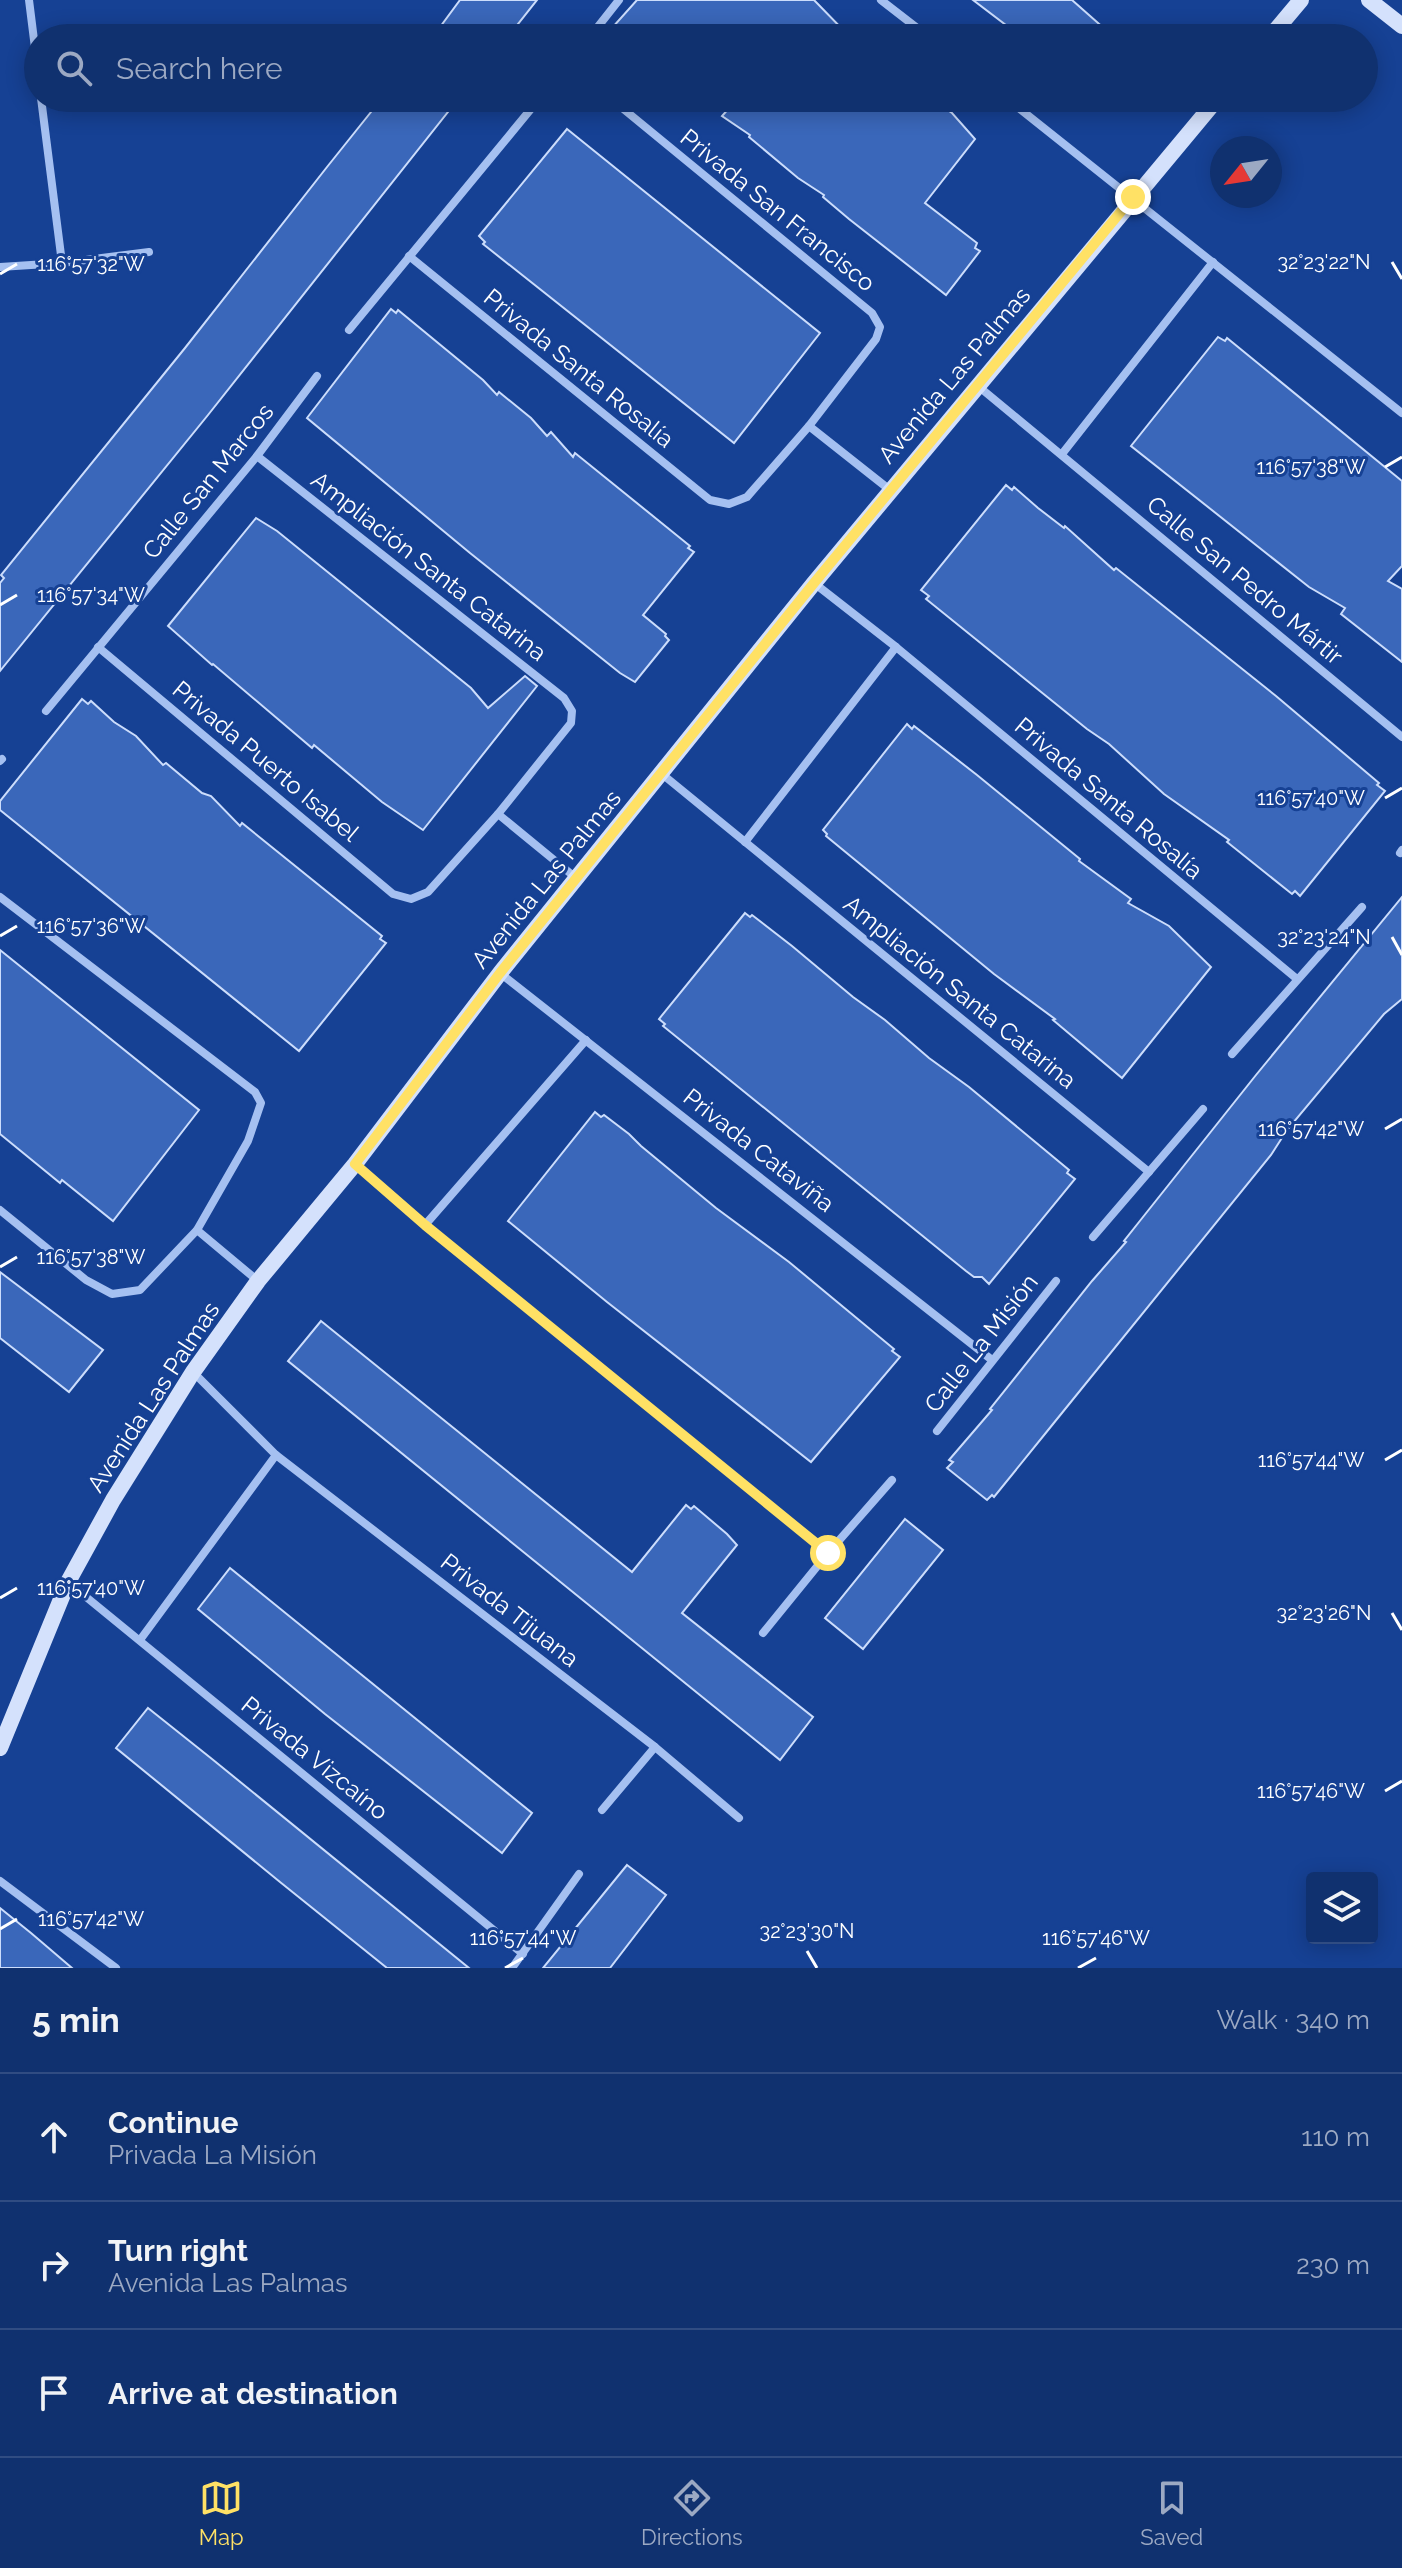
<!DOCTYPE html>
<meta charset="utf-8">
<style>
:root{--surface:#10316f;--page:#193974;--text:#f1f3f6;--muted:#9ca9c3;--line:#304c82;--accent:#ffe165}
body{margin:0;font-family:Raleway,sans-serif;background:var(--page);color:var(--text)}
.controls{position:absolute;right:24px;bottom:24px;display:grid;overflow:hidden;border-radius:8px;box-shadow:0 4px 20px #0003}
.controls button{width:72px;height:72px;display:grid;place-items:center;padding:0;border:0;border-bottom:2px solid var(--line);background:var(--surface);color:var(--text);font:40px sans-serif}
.compass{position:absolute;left:1210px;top:136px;width:72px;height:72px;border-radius:50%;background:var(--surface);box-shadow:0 4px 20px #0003;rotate:240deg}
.stop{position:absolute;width:24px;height:24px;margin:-18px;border:6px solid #ffe165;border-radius:50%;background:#fff}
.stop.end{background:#ffe165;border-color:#fff;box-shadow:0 2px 8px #0008}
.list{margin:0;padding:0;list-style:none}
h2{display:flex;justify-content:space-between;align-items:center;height:104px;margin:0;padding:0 32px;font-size:34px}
h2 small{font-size:26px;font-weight:400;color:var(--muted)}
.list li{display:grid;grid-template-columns:52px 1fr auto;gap:24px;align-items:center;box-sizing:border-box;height:128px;padding:0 32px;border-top:2px solid var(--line)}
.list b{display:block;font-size:30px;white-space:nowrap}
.list p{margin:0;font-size:26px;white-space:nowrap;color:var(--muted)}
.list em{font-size:26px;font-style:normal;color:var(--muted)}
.icon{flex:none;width:44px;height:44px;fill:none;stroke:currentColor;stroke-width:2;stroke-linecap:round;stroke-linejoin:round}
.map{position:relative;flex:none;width:1402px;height:1968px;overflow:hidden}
.search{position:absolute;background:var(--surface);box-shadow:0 4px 20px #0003;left:24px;right:24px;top:24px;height:88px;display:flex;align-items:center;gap:20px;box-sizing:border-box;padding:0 28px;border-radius:44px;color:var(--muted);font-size:30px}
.sheet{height:488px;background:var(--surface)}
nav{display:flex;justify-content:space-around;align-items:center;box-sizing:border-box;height:112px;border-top:2px solid var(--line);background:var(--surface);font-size:22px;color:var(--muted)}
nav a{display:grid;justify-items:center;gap:4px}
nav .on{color:var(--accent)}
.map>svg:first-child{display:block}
.building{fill:#3a67ba;stroke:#ccddfc;stroke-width:2}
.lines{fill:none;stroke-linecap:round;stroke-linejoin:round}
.street{stroke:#a5c0f1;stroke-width:8}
.secondary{stroke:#d4e1fc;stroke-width:16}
.route{stroke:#ffe165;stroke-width:10}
.ticks{fill:none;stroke:#fff;stroke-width:3}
.labels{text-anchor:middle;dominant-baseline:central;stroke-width:6;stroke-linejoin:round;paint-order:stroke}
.street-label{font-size:24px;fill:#fff;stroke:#164194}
.ticks-label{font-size:20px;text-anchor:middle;fill:#fff;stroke:#164194;stroke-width:6;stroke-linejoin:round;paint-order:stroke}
</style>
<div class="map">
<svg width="1402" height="1968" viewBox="0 0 1402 1968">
<rect width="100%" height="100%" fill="#164194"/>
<g class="building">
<polygon points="460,0 537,0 507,38 432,38"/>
<polygon points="637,0 814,0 851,38 603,38"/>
<polygon points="973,0 1072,0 1115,38 1023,38"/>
<polygon points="387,98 459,98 208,415 0,671 0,583 4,578 1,575 185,348 327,167 379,102 382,104"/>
<polygon points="738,98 929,98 952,113 975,139 925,203 977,243 975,248 980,251 946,295 849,219 823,197 824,195 798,178 749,137 750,135 722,116"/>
<polygon points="567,129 820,333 734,443 483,244 485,242 479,236"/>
<polygon points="391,309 396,313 398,310 483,380 497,395 499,392 531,418 547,436 551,432 573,457 575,453 690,546 688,548 694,552 643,615 666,634 665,636 669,640 635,682 620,673 470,553 307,418"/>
<polygon points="1218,337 1225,341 1227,338 1402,481 1402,566 1388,581 1402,589 1402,662 1341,614 1345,608 1309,587 1131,446"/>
<polygon points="1006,485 1012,490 1014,487 1038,508 1064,528 1065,526 1114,570 1116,568 1276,696 1379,783 1377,785 1385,791 1300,896 1295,891 1292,894 1227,842 1229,840 1164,794 1109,744 1087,729 926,599 929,596 921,590"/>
<polygon points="256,518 277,531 471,688 488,708 525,676 537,686 423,830 382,802 314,745 312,748 213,664 212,665 168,626"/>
<polygon points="82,699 88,704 91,701 114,722 136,736 163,765 166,763 202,793 211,796 240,826 242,823 382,936 380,939 386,943 299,1051 0,810 0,801"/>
<polygon points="907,724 912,729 914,726 977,775 1080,859 1079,861 1131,899 1128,903 1169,926 1211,967 1122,1078 1053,1020 1055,1019 994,974 826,836 827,834 823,830"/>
<polygon points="1402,897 1402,999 1384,1014 1287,1130 1271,1155 1053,1424 994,1497 992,1495 987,1500 947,1468 953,1462 949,1460 992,1410 990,1409 1092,1281 1126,1242 1124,1241 1139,1222 1256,1075"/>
<polygon points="745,913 750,917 752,915 792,946 853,997 885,1020 929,1058 969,1087 1069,1170 1067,1173 1075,1179 989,1284 982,1277 974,1277 966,1271 663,1026 665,1024 659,1019"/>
<polygon points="0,950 199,1110 113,1221 62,1180 60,1183 0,1134"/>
<polygon points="595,1112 601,1117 604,1115 629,1134 641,1146 716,1208 789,1262 894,1349 892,1351 900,1357 811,1462 607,1302 508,1221"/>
<polygon points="0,1272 103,1350 69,1392 0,1338"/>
<polygon points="321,1321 632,1572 686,1505 691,1509 694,1506 727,1534 737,1545 682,1613 813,1717 780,1760 288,1361"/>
<polygon points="905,1519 943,1550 863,1649 825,1618"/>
<polygon points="230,1568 532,1813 502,1853 325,1714 198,1609"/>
<polygon points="148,1708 212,1759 469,1968 387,1968 280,1882 116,1748"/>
<polygon points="627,1865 666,1895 610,1968 543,1968"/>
<polygon points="0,1908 31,1933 72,1968 0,1968"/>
</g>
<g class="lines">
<g class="street">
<polyline points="29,0 38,72"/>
<polyline points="881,0 930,38"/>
<polyline points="589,38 619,0"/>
<polyline points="41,98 62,263"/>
<polyline points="1006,98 1402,413"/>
<polyline points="409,256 710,500 729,504 747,497 809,426 876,339 880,327 872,313 610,98"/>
<polyline points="0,267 62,263 149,252"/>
<polyline points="349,330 540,98"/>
<polyline points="978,386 1402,737"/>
<polyline points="809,426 890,490"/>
<polyline points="1062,454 1213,262"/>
<polyline points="814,583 896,647 1297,979"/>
<polyline points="98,647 393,894 411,899 428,892 498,814 571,723 572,711 564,698 257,456"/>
<polyline points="46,711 257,456 317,376"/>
<polyline points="0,761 2,759"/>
<polyline points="662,774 1149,1172"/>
<polyline points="498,814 576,878"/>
<polyline points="745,842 896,647"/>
<polyline points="1400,853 1402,850"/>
<polyline points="0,897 255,1092 261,1103 248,1141 197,1230 140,1290 112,1294 86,1280 0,1210"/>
<polyline points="500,973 992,1360"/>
<polyline points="1232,1054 1362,907"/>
<polyline points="355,1164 425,1225 828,1553"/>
<polyline points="425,1225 586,1040"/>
<polyline points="197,1230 258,1281"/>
<polyline points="1093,1237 1203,1109"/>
<polyline points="193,1372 276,1455 655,1747 739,1818"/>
<polyline points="937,1431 1056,1281"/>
<polyline points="69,1583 523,1954"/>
<polyline points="763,1633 828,1553 892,1480"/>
<polyline points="140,1640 276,1455"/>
<polyline points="602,1810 655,1747"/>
<polyline points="0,1881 116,1968"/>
<polyline points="512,1968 579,1874"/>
</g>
<g class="secondary">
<polyline points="1369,0 1402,26"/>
<polyline points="1269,38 1301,0"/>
<polyline points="0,1748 68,1582 113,1500 193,1372 258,1281 355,1164 500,973 814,583 1218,98"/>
</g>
</g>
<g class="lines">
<polyline class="route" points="828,1553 425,1225 355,1164 500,973 814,583 1133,197"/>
</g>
<path class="ticks" d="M1392,262l10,17M0,274l17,-10M1385,467l17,-10M0,605l17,-10M1385,798l17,-10M0,936l17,-10M1392,937l10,18M1385,1129l17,-10M0,1267l17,-10M1385,1460l17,-10M0,1598l17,-10M1392,1613l10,17M1385,1791l17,-10M0,1929l17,-10M807,1951l10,17M505,1968l18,-10M1078,1968l18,-10"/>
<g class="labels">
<g class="street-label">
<text transform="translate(778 210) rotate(39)">Privada San Francisco</text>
<text transform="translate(579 368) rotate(39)">Privada Santa Rosalía</text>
<text transform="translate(954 375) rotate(-50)">Avenida Las Palmas</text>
<text transform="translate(208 481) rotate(-51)">Calle San Marcos</text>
<text transform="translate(429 566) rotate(38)">Ampliación Santa Catarina</text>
<text transform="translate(1245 580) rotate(40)">Calle San Pedro Mártir</text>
<text transform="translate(266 761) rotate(40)">Privada Puerto Isabel</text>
<text transform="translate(1109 798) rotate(40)">Privada Santa Rosalía</text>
<text transform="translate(546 879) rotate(-51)">Avenida Las Palmas</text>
<text transform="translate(960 992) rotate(39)">Ampliación Santa Catarina</text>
<text transform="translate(759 1150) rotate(38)">Privada Cataviña</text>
<text transform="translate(981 1343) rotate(-52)">Calle La Misión</text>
<text transform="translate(153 1397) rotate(-57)">Avenida Las Palmas</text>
<text transform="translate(510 1610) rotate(38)">Privada Tijuana</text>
<text transform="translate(315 1758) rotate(39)">Privada Vizcaíno</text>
</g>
</g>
<g class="ticks-label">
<text x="1324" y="269">32°23'22"N</text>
<text x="91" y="271">116°57'32"W</text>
<text x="1311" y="474">116°57'38"W</text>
<text x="91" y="602">116°57'34"W</text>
<text x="1311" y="805">116°57'40"W</text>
<text x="91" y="933">116°57'36"W</text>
<text x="1324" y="944">32°23'24"N</text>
<text x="1311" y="1136">116°57'42"W</text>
<text x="91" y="1264">116°57'38"W</text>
<text x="1311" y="1467">116°57'44"W</text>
<text x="91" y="1595">116°57'40"W</text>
<text x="1324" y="1620">32°23'26"N</text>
<text x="1311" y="1798">116°57'46"W</text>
<text x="91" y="1926">116°57'42"W</text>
<text x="807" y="1938">32°23'30"N</text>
<text x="523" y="1945">116°57'44"W</text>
<text x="1096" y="1945">116°57'46"W</text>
</g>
</svg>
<div class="controls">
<button><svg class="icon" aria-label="layers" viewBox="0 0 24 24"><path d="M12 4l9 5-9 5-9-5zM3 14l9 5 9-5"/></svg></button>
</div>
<svg class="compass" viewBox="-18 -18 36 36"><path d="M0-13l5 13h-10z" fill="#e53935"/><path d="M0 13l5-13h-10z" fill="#9ca9c3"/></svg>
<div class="stop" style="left:828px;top:1553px"></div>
<div class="stop end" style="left:1133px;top:197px"></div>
<div class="search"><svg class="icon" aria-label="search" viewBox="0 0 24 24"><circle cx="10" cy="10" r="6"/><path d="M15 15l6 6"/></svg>Search here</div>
</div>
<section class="sheet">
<h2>5 min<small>Walk · 340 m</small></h2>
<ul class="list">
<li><svg class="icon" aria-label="ahead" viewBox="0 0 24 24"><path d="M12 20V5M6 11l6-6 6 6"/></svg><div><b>Continue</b><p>Privada La Misión</p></div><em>110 m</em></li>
<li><svg class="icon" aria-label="right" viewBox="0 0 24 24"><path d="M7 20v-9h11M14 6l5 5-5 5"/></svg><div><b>Turn right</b><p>Avenida Las Palmas</p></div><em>230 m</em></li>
<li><svg class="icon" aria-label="arrive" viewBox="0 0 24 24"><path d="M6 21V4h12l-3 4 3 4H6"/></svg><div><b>Arrive at destination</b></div></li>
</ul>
</section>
<nav>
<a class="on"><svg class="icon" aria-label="map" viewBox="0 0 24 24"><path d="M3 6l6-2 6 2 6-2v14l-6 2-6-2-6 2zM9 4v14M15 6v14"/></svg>Map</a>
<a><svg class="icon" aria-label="directions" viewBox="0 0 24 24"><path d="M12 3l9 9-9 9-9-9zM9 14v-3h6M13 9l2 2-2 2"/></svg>Directions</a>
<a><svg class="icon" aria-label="saved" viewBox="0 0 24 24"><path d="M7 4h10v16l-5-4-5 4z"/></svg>Saved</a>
</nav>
